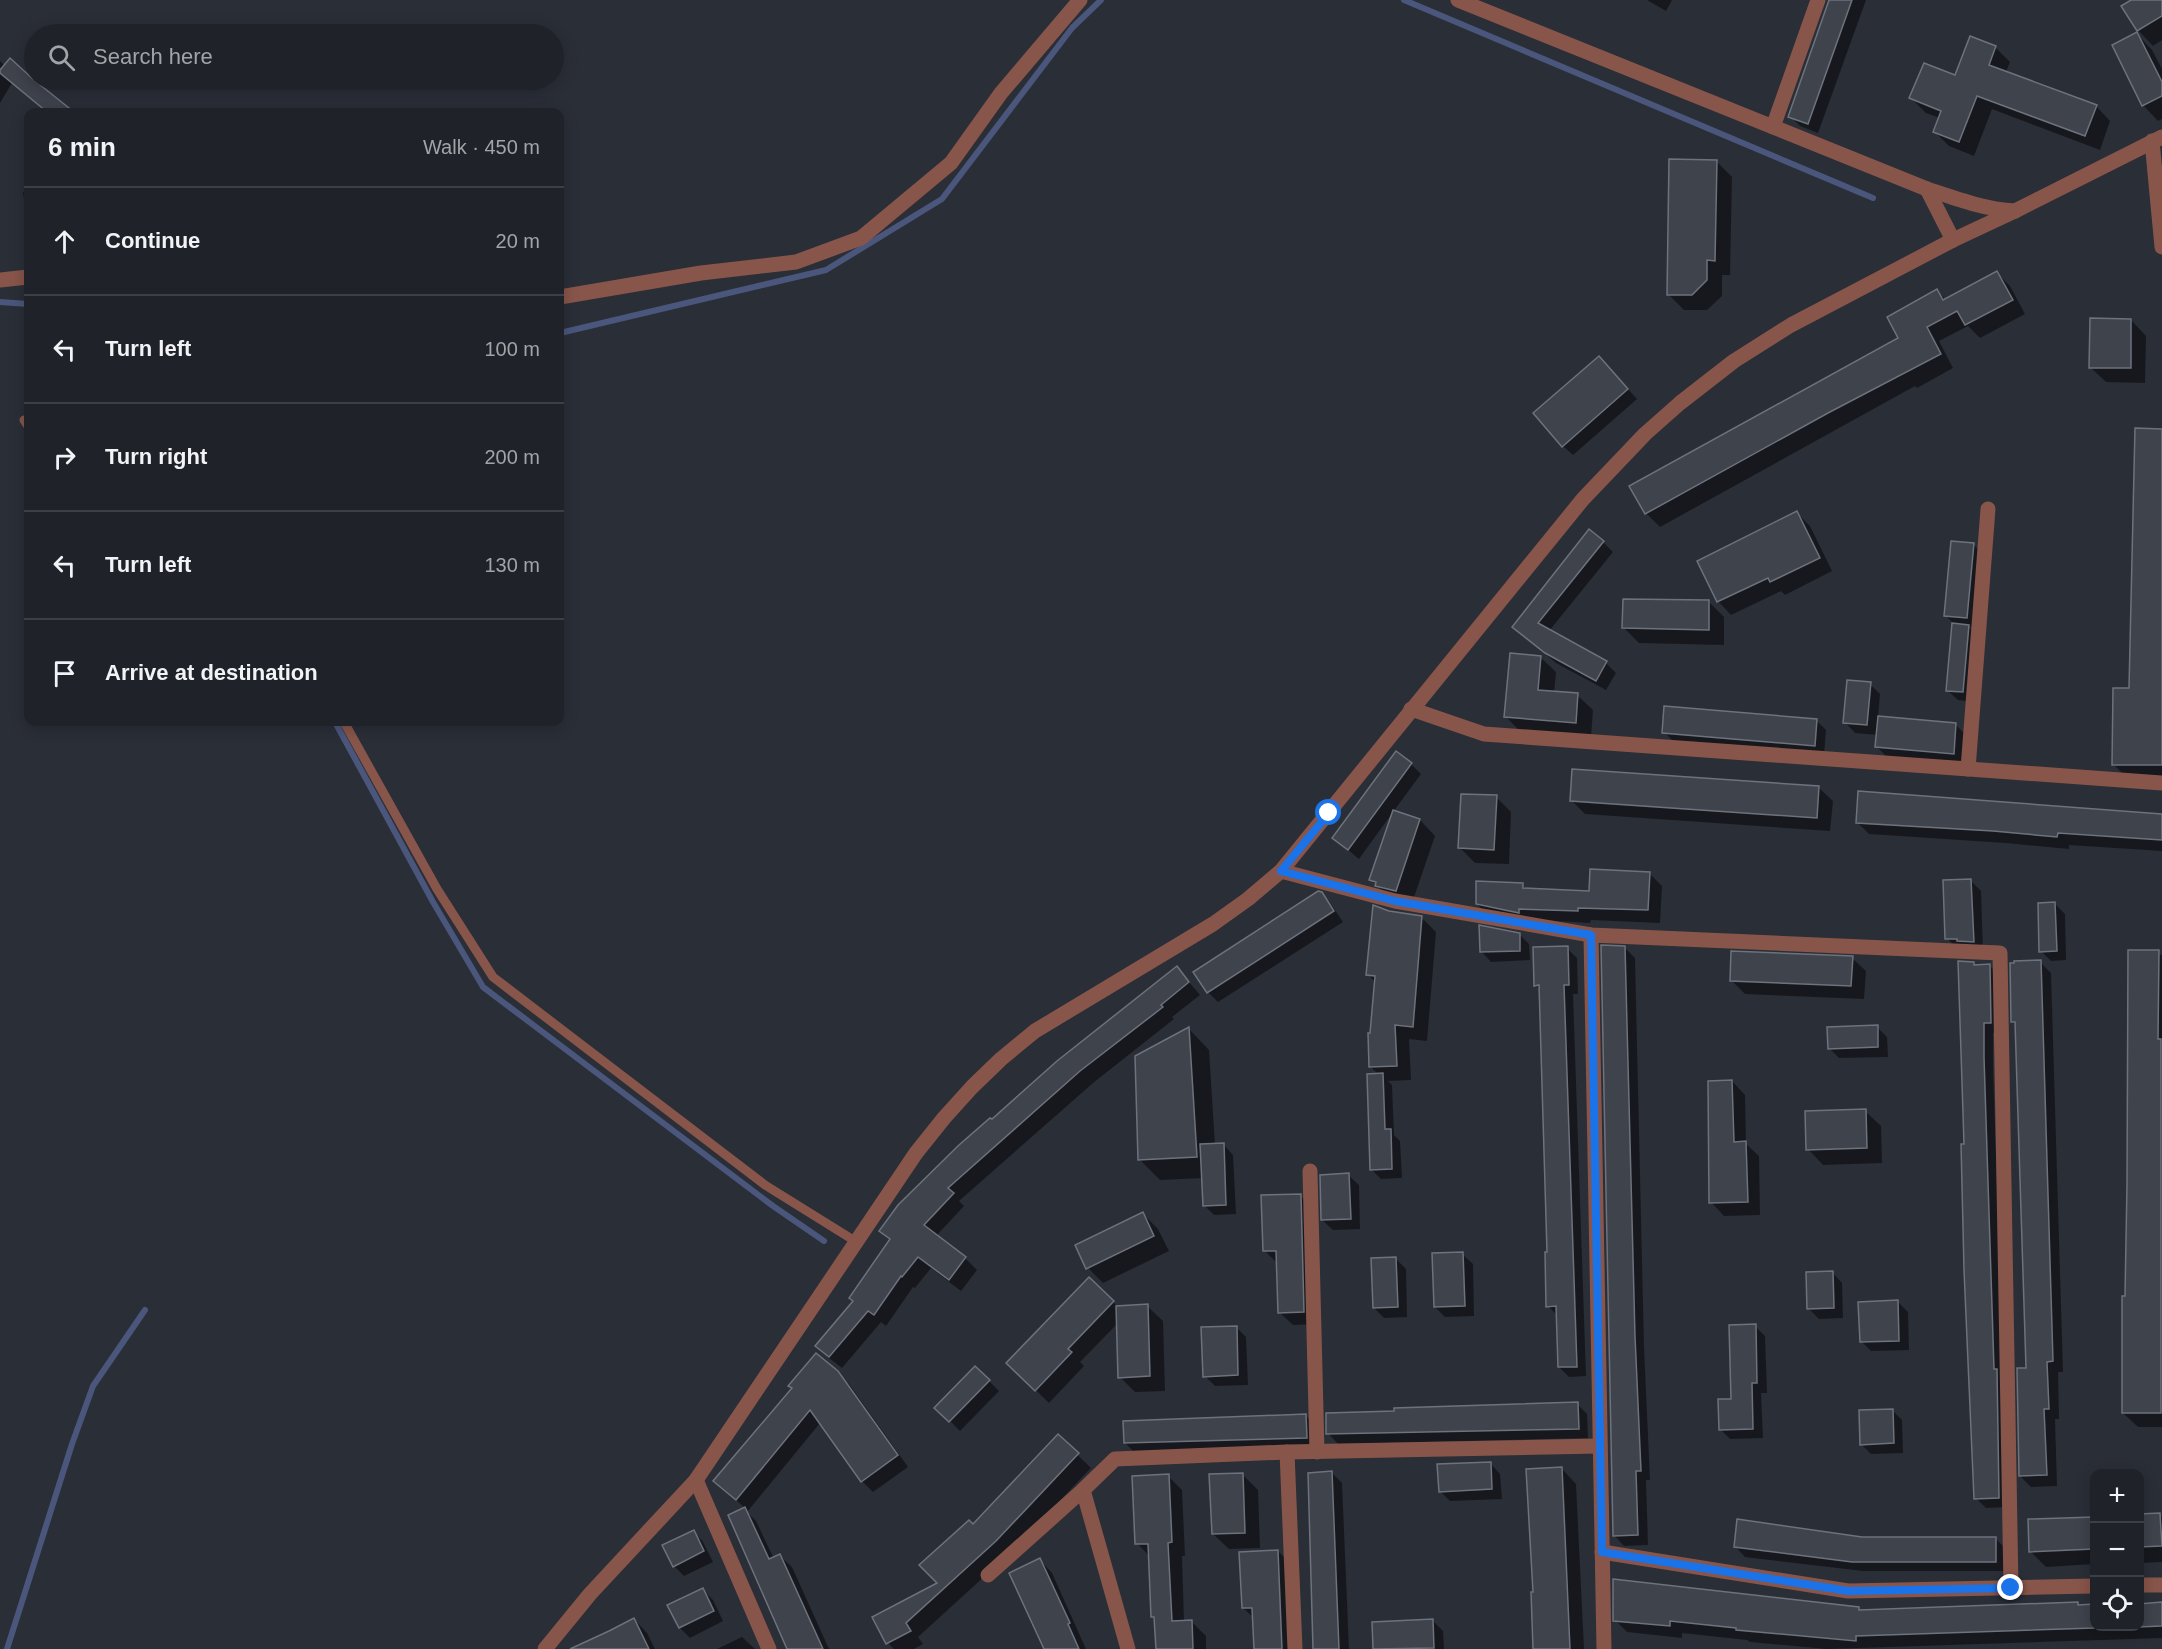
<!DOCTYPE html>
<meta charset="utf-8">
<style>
:root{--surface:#202229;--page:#2d2f35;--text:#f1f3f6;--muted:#a2a4a8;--line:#3d3f46}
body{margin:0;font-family:Helvetica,sans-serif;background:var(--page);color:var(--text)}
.controls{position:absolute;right:18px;bottom:18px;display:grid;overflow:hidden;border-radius:12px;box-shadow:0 3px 15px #0003}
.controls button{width:54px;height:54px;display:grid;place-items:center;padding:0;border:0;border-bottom:2px solid var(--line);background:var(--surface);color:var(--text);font:30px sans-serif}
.stop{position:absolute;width:18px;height:18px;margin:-14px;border:4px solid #1a73e8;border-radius:50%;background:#fff}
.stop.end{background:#1a73e8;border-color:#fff;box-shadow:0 2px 6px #0008}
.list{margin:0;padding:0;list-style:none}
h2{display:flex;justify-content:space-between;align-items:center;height:78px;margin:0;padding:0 24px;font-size:26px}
h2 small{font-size:20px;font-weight:400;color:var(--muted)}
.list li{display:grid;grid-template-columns:39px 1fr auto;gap:18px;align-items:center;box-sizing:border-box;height:108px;padding:0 24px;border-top:2px solid var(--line)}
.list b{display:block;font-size:22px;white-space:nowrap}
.list em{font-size:20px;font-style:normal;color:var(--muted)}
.icon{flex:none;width:33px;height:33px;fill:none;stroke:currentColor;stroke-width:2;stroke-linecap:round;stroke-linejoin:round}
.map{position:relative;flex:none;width:2162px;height:1649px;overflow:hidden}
.search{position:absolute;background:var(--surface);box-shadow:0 3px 15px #0003;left:24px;top:24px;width:540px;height:66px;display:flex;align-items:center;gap:15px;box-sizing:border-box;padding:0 21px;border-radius:33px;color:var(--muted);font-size:22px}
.panel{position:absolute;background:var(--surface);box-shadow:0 3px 15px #0003;left:24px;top:108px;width:540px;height:618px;border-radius:12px}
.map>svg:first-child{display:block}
.shadow{fill:#0007}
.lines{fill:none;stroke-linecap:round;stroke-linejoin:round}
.stream{stroke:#4a567c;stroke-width:6}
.building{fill:#3e434c;stroke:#6d727d;stroke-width:1.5}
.service{stroke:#88554a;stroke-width:9}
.minor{stroke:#88554a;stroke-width:15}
.tertiary{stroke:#88554a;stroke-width:15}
.route{stroke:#1a73e8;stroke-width:8}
</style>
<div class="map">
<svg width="2162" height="1649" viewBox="0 0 2162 1649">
<rect width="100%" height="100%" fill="#2a2e37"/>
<g class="shadow">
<polygon points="1647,0 1672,0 1666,11"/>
<polygon points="1831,0 1866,0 1818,133 1800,126 1790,116"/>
<polygon points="2134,0 2162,0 2162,40 2153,46 2138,30"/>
<polygon points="2137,34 2152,50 2162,69 2162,119 2158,121 2143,105"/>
<polygon points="1995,47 2010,62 2006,72 2096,106 2110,121 2100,150 1992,109 1974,156 1949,146 1935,132 1940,118 1926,113 1911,98 1955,77"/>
<polygon points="11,60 73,112 41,112 43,110 12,83 0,103 0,61 5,66"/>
<polygon points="1716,161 1732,177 1730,275 1722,275 1722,296 1707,310 1684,310 1668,294"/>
<polygon points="23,192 28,192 28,225"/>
<polygon points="1997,273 2010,286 2025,314 1980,338 1968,326 1939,341 1953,368 1917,388 1915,386 1660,527 1646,513 1900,338 1937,291 1946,300"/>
<polygon points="2131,320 2146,336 2145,383 2106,382 2090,367"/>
<polygon points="1609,368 1637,399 1573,455 1563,446"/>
<polygon points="2162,430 2162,777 2126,777 2113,764 2130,690"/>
<polygon points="1797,513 1810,526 1832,571 1785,595 1781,591 1731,615 1718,601"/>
<polygon points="1603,542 1613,552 1549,631 1606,663 1616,673 1606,690 1556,663 1514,627"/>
<polygon points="1973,544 1983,554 1977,627 1969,627 1979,636 1973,702 1958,700 1947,690 1953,623 1945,615"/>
<polygon points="1709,602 1724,617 1724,645 1639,643 1624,628"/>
<polygon points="1540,657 1556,672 1554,693 1577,695 1593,710 1591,737 1521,732 1506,717"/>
<polygon points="1870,684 1880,694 1878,718 1956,725 1971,740 1969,769 1892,762 1877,747 1878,735 1855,733 1845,722"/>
<polygon points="1816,720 1826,730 1824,755 1674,742 1664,732"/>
<polygon points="1411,764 1421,774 1393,812 1420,820 1435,836 1411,906 1392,901 1371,879 1393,812 1359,859 1334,838"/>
<polygon points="1818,787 1833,801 1830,831 1585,814 1571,800"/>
<polygon points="1496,797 1511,812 1509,864 1475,863 1460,848"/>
<polygon points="2162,815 2162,851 2069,845 2069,849 2006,843 1869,834 1857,822"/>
<polygon points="1649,873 1662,886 1660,923 1591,920 1590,923 1490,917 1477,904 1522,884 1527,890 1590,892"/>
<polygon points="1971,881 1981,891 1983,951 1957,949 1947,938"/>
<polygon points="1321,893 1331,904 1343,922 1218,1002 1208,992 1195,973"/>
<polygon points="2055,904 2065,914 2066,960 2051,961 2041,951"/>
<polygon points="1389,912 1421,917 1436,932 1427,1041 1409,1039 1411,1080 1388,1081 1392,1085 1394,1135 1400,1141 1402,1178 1381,1179 1371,1169 1379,1075 1370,1066 1371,1034 1376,983 1368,974"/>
<polygon points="1519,934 1529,944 1530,960 1491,962 1481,951"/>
<polygon points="1567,948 1577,958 1578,994 1573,994 1586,1376 1569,1377 1559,1367 1558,1316 1548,1306 1548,1253 1541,990 1535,985"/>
<polygon points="1625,948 1635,958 1644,1347 1650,1480 1646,1480 1648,1545 1624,1546 1614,1535"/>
<polygon points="2158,952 2162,956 2162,1427 2138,1427 2123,1413 2126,1297"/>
<polygon points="1852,958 1866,971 1864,999 1745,994 1731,980"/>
<polygon points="2040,962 2051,973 2063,1372 2058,1372 2059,1419 2055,1419 2057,1486 2031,1487 2020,1476 2028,1369 2017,1026 2012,1022"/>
<polygon points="1974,963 1977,966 1990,966 2000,976 2001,1032 1993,1033 1993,1068 2008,1507 1986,1508 1976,1498 1966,1146"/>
<polygon points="1177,968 1200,995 1172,1017 1174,1019 1093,1083 959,1201 964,1206 936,1236 965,1258 977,1270 961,1291 931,1268 915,1288 913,1287 886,1326 881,1322 842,1368 829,1358 817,1346 855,1302 890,1240 880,1230 992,1121"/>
<polygon points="1877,1027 1887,1037 1888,1057 1839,1058 1829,1048"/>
<polygon points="1189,1029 1209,1050 1215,1145 1223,1144 1233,1155 1236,1214 1214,1215 1204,1205 1203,1178 1160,1180 1139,1159"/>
<polygon points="1732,1081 1745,1095 1746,1144 1759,1156 1760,1215 1724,1216 1711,1202"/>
<polygon points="1865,1111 1881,1126 1882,1163 1823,1165 1808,1149"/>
<polygon points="1348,1175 1359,1185 1360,1229 1333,1230 1322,1220"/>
<polygon points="1300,1195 1313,1209 1316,1324 1293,1325 1279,1312 1278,1264 1265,1251"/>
<polygon points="1143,1214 1158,1229 1169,1251 1103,1283 1088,1268"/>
<polygon points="1462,1254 1473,1264 1474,1316 1445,1317 1435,1307"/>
<polygon points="1396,1259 1406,1269 1407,1317 1384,1318 1374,1308"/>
<polygon points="1832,1272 1842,1283 1843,1318 1819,1319 1809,1309"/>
<polygon points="1089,1279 1118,1307 1147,1306 1163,1321 1165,1391 1135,1392 1120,1377 1118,1323 1080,1362 1084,1366 1049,1403 1008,1363"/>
<polygon points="1898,1302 1908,1312 1909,1350 1871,1351 1861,1341"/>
<polygon points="1755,1326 1765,1336 1767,1393 1761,1393 1763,1438 1730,1439 1720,1429 1733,1400"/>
<polygon points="1236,1327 1246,1337 1248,1385 1215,1386 1205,1376"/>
<polygon points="976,1368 999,1391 960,1431 937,1408"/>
<polygon points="837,1372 849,1384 908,1467 873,1492 862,1481 820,1423 747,1512 756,1521 774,1559 780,1556 792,1567 829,1649 789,1649 746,1509 715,1481"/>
<polygon points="1577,1404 1587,1414 1588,1438 1338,1444 1328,1433 1396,1412"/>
<polygon points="1892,1410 1902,1420 1903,1453 1871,1454 1861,1444"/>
<polygon points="1306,1416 1316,1426 1316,1448 1135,1453 1125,1443"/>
<polygon points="1058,1436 1091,1468 1009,1554 918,1637 923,1644 914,1649 894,1649 888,1643 939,1584 973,1526"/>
<polygon points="1490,1463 1500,1474 1502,1499 1450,1501 1440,1491"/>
<polygon points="1562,1469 1576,1484 1584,1649 1535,1649 1534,1593"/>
<polygon points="1332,1473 1342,1483 1349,1649 1316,1649"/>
<polygon points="1242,1474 1258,1490 1260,1548 1229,1549 1213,1534"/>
<polygon points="1168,1476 1182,1490 1185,1556 1182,1556 1184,1622 1192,1622 1206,1636 1206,1649 1157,1649 1156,1619 1153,1616 1150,1557 1137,1543"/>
<polygon points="2140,1515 2160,1515 2162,1517 2162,1562 2140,1563"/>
<polygon points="2094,1517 2094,1564 2046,1567 2030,1551 2029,1520"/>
<polygon points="693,1531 703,1542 713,1562 684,1576 674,1566"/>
<polygon points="1862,1538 1996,1539 2006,1549 2006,1571 1863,1571 1745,1557 1735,1546"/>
<polygon points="1278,1551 1291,1564 1294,1649 1255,1649 1254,1618 1243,1608"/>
<polygon points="1040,1560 1052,1573 1086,1649 1045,1649"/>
<polygon points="703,1590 713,1600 723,1621 690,1638 680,1628"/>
<polygon points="2077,1603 2080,1606 2094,1606 2094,1626 2140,1626 2162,1603 2162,1638 1827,1649 1750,1642 1747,1640 1682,1633 1682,1638 1627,1632 1615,1620 1859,1609 1861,1611"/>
<polygon points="634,1619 647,1633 655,1649 574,1649"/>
<polygon points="1433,1621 1443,1631 1444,1649 1374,1649 1373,1624"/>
<polygon points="742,1637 755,1649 717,1649"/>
</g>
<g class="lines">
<g class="stream">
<polyline points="1404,0 1873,198"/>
<polyline points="0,302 28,304"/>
<polyline points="560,333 826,270 942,199 1072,28 1101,0"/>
<polyline points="335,722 433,902 483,987 773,1206 824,1241"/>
<polyline points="7,1649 72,1444 93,1386 145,1310"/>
</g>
</g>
<g class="building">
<polygon points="1829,0 1852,0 1808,124 1788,117"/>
<polygon points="2131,0 2162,0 2162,16 2137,31 2121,6"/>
<polygon points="2137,32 2162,82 2162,96 2142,106 2112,45"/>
<polygon points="1970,36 1996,46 1989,65 2097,105 2085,136 1977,96 1959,142 1933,132 1941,111 1909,98 1924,63 1955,75"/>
<polygon points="10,58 34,80 74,112 47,112 0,73 0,70"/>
<polygon points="1669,159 1717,160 1715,261 1707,260 1707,280 1692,295 1667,295"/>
<polygon points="1997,271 2013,300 1965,325 1957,311 1927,327 1941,354 1828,413 1645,514 1629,486 1898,338 1887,317 1937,289 1943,300"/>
<polygon points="2090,318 2131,319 2131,368 2089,368"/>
<polygon points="1599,356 1628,389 1562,447 1533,413"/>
<polygon points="2135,428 2162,429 2162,765 2112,765 2113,688 2129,688"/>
<polygon points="1797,511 1820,558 1770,582 1768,578 1717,602 1697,561"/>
<polygon points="1589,529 1604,541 1538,623 1607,661 1596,681 1545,653 1512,627"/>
<polygon points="1951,541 1974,543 1967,618 1944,616"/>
<polygon points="1623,599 1709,600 1709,630 1622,628"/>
<polygon points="1952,623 1969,625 1963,692 1946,691"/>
<polygon points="1510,653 1541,656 1538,690 1578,693 1576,723 1504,717"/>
<polygon points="1847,680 1871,682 1867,725 1843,723"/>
<polygon points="1664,706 1817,719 1815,746 1662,733"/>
<polygon points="1878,716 1956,723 1954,754 1875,747"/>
<polygon points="1396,751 1412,763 1348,850 1332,838"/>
<polygon points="1572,769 1819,786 1817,818 1570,801"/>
<polygon points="1858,791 2162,814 2162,840 2058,833 2057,837 1993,831 1856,823"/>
<polygon points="1461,794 1497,795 1494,850 1458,848"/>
<polygon points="1393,810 1420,819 1396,891 1375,886 1376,882 1369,880"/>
<polygon points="1590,869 1650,872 1648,910 1578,908 1578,911 1519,909 1519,913 1476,904 1476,881 1523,883 1523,888 1589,891"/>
<polygon points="1971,879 1974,942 1957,941 1957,939 1945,939 1943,880"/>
<polygon points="1318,891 1322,892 1334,911 1207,993 1193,972"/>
<polygon points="2055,902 2057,951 2039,952 2038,903"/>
<polygon points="1373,905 1389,911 1422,916 1413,1027 1395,1025 1397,1066 1369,1067 1368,1033 1370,1033 1375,976 1366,975"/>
<polygon points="1479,925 1520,933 1520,951 1480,952"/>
<polygon points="1601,945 1625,946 1635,1336 1641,1471 1636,1471 1638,1535 1613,1536"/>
<polygon points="1568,946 1569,985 1564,985 1577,1367 1558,1367 1556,1306 1546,1307 1545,1252 1547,1252 1539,985 1534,986 1533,947"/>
<polygon points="2128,950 2159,950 2158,1039 2161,1039 2161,1413 2122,1413 2122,1296 2125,1296 2127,1185"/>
<polygon points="1731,951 1853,956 1851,986 1730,981"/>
<polygon points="2041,960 2053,1361 2047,1362 2049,1409 2044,1409 2047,1475 2019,1476 2017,1368 2026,1368 2015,1022 2011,1022 2010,963 2014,963 2014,961"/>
<polygon points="1958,961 1974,962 1974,965 1990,964 1991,1023 1984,1023 1984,1057 1994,1369 1997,1369 1999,1498 1974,1499 1964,1270 1961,1144 1964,1144"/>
<polygon points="1177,966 1189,982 1161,1005 1163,1007 1080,1071 948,1188 954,1193 924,1225 966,1257 949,1280 918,1257 902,1277 901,1276 874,1315 868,1311 829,1357 815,1346 853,1301 849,1298 890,1239 879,1231 898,1205 959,1145 990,1118 992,1119 1057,1061"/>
<polygon points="1878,1025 1878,1047 1828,1049 1827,1027"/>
<polygon points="1189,1027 1197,1157 1138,1160 1135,1056"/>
<polygon points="1383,1073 1385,1129 1391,1129 1392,1169 1370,1170 1367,1074"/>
<polygon points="1732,1080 1734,1142 1746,1141 1748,1202 1709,1203 1708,1081"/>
<polygon points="1866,1109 1867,1148 1806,1150 1805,1111"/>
<polygon points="1224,1143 1226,1205 1203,1206 1200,1144"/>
<polygon points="1349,1173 1351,1219 1321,1220 1320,1175"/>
<polygon points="1301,1194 1304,1312 1278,1313 1276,1251 1263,1251 1261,1195"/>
<polygon points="1143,1212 1154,1236 1086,1269 1075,1245"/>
<polygon points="1463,1252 1465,1306 1434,1307 1432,1253"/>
<polygon points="1396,1257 1398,1307 1373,1308 1371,1258"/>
<polygon points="1833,1271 1834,1308 1807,1309 1806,1272"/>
<polygon points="1089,1277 1114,1301 1068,1349 1072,1352 1035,1391 1006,1363"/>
<polygon points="1898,1300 1899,1341 1860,1342 1858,1302"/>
<polygon points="1148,1304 1150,1376 1118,1378 1116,1306"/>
<polygon points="1756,1324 1757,1383 1752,1383 1753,1429 1719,1430 1718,1399 1731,1399 1729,1325"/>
<polygon points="1237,1326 1238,1375 1203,1377 1201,1327"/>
<polygon points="816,1353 838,1371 898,1455 861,1482 810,1410 736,1500 713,1481 792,1388 788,1386"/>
<polygon points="975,1366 990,1380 949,1422 934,1408"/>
<polygon points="1578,1402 1579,1429 1326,1434 1326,1413 1394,1411 1394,1408"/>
<polygon points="1893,1409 1894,1443 1860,1445 1859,1410"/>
<polygon points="1306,1414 1307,1438 1124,1443 1123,1421"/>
<polygon points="1058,1434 1079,1453 996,1541 906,1623 911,1631 886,1644 872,1617 937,1583 919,1565 969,1520 973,1524"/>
<polygon points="1491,1462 1492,1489 1439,1492 1437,1464"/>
<polygon points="1562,1467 1570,1649 1533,1649 1531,1592 1533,1592 1526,1469"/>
<polygon points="1332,1471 1339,1649 1313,1649 1308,1473"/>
<polygon points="1243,1473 1245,1533 1212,1534 1209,1474"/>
<polygon points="1169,1474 1172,1542 1168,1543 1172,1621 1192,1620 1193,1649 1156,1649 1154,1617 1151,1617 1148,1544 1135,1544 1132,1476"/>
<polygon points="745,1507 769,1559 780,1554 823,1649 787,1649 728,1515"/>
<polygon points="2160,1513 2162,1546 2139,1547 2139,1514"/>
<polygon points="2094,1517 2094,1549 2029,1552 2028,1519"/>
<polygon points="1737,1519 1862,1537 1996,1537 1996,1562 1852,1562 1734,1547"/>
<polygon points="694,1530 704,1551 673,1567 662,1545"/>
<polygon points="1278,1550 1282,1649 1254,1649 1252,1608 1242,1608 1239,1552"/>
<polygon points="1040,1558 1070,1623 1068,1624 1079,1649 1044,1649 1009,1573"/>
<polygon points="1613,1579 1859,1607 1859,1610 2078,1602 2078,1605 2094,1604 2094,1628 1856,1636 1856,1641 1736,1630 1736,1628 1670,1621 1670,1626 1613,1621"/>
<polygon points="703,1588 714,1611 679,1628 667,1605"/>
<polygon points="2162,1602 2162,1626 2139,1627 2139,1604"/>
<polygon points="634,1618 649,1649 570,1649 609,1631"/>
<polygon points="1433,1619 1434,1648 1373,1649 1372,1622"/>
</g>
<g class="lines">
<g class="service">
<polyline points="24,420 28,426"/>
<polyline points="344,722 437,889 493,977 765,1185 855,1241"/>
</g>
<g class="minor">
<path d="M1458,0l469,189c30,10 57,20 88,22"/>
<polyline points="1773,127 1818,0"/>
<polyline points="2152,141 2162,247"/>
<polyline points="1927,189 1953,240"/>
<polyline points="0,280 28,277"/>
<polyline points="560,297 701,273 796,262 861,238 951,163 1001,93 1080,0"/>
<polyline points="1411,709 1484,734 2162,783"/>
<polyline points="1968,769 1988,509"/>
<polyline points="1281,871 1395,901 1591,935 2000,953 2011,1588"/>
<polyline points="1591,935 1604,1649"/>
<polyline points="1310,1171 1317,1452"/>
<polyline points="1287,1452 1295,1649"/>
<polyline points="696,1480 769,1649"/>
<polyline points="1083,1490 1128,1649"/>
<polyline points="1602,1552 1848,1591 2094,1586"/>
<polyline points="988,1575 1083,1490 1115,1459 1287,1452 1600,1446"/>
<polyline points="2140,1585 2162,1585"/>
</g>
<polyline class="tertiary" points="545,1649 590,1594 696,1480 916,1153 944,1118 972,1087 1001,1059 1035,1031 1213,924 1248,899 1281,871 1583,499 1645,434 1680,403 1734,361 1791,325 1953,240 2015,211 2162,137"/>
</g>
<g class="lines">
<polyline class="route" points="1329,813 1281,871 1395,901 1591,935 1602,1552 1848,1591 2011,1588"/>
</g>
</svg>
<div class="controls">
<button>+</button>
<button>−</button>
<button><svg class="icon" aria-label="locate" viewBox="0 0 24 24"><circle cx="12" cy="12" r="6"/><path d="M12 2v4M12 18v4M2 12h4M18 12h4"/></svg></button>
</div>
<div class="stop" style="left:1329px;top:813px"></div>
<div class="stop end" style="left:2011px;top:1588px"></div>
<div class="search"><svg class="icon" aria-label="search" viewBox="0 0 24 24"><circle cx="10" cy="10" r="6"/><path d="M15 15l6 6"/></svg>Search here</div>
<section class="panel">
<h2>6 min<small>Walk · 450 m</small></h2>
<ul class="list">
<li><svg class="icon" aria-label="ahead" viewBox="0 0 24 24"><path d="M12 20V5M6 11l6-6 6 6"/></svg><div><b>Continue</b></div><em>20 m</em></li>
<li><svg class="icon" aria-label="left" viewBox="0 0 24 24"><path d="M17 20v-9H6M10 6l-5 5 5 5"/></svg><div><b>Turn left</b></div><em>100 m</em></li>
<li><svg class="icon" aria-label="right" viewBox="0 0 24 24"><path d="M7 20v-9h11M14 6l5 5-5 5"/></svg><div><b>Turn right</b></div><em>200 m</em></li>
<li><svg class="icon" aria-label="left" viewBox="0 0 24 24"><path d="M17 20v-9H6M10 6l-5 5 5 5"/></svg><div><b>Turn left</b></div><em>130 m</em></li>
<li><svg class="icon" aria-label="arrive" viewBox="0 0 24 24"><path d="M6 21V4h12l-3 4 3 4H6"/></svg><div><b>Arrive at destination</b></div></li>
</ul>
</section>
</div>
